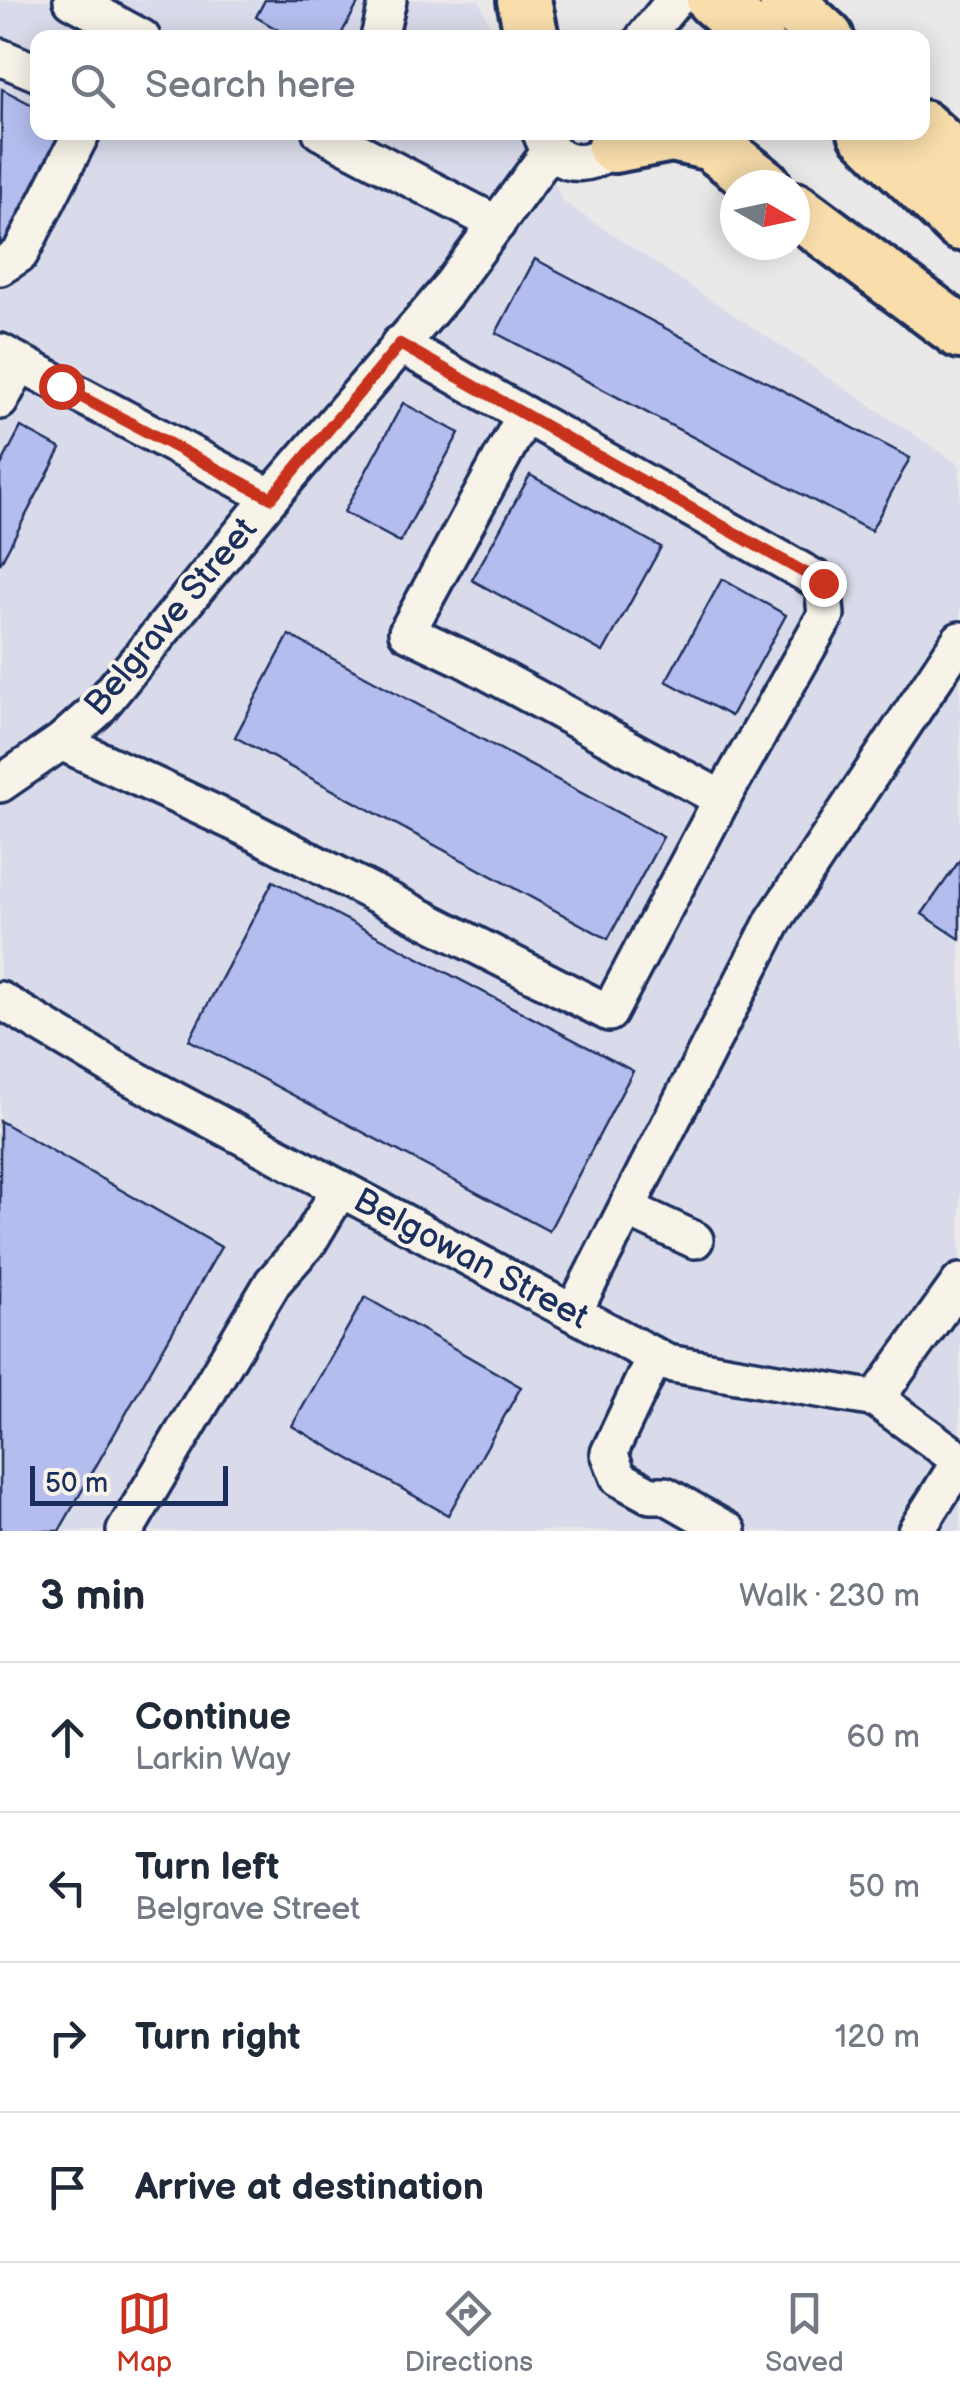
<!DOCTYPE html>
<meta charset="utf-8">
<style>
:root{--surface:#fff;--page:#f6f6f7;--text:#1f2937;--muted:#747a83;--line:#e0e1e3;--accent:#c8321e}
body{margin:0;font-family:"Balsamiq Sans",sans-serif;background:var(--page);color:var(--text)}
.compass{position:absolute;left:720px;top:170px;width:90px;height:90px;border-radius:50%;background:var(--surface);box-shadow:0 5px 25px #0003;rotate:99deg}
.scale{position:absolute;left:30px;bottom:25px;width:198px;box-sizing:border-box;padding-left:10px;border:5px solid #1b2f5e;border-top:0;font-size:28px;line-height:35px;white-space:nowrap;color:#1b2f5e;-webkit-text-stroke:8px #f7f3e8;paint-order:stroke}
.stop{position:absolute;width:30px;height:30px;margin:-22px;border:8px solid #c8321e;border-radius:50%;background:#fff}
.stop.end{background:#c8321e;border-color:#fff;box-shadow:0 2px 10px #0008}
.list{margin:0;padding:0;list-style:none}
h2{display:flex;justify-content:space-between;align-items:center;height:130px;margin:0;padding:0 40px;font-size:42px}
h2 small{font-size:32px;font-weight:400;color:var(--muted)}
.list li{display:grid;grid-template-columns:65px 1fr auto;gap:30px;align-items:center;box-sizing:border-box;height:150px;padding:0 40px;border-top:2px solid var(--line)}
.list b{display:block;font-size:38px;white-space:nowrap}
.list p{margin:0;font-size:32px;white-space:nowrap;color:var(--muted)}
.list em{font-size:32px;font-style:normal;color:var(--muted)}
.icon{flex:none;width:55px;height:55px;fill:none;stroke:currentColor;stroke-width:2;stroke-linecap:round;stroke-linejoin:round}
.map{position:relative;flex:none;width:960px;height:1531px;overflow:hidden}
.search{position:absolute;background:var(--surface);box-shadow:0 5px 25px #0003;left:30px;right:30px;top:30px;height:110px;display:flex;align-items:center;gap:25px;box-sizing:border-box;padding:0 35px;border-radius:20px;color:var(--muted);font-size:38px}
.sheet{height:730px;background:var(--surface)}
nav{display:flex;justify-content:space-around;align-items:center;box-sizing:border-box;height:140px;border-top:2px solid var(--line);background:var(--surface);font-size:28px;color:var(--muted)}
nav a{display:grid;justify-items:center;gap:5px}
nav .on{color:var(--accent)}
.map>svg:first-child{display:block}
.built{fill:#dadbea}
.building{fill:#b4bdee;stroke:#1b2f5e;stroke-width:2.5}
.lines{fill:none;stroke-linecap:round;stroke-linejoin:round}
.minor-casing{stroke:#1b2f5e;stroke-width:42}
.highway-casing{stroke:#1b2f5e;stroke-width:60}
.minor{stroke:#f7f3e8;stroke-width:35}
.highway{stroke:#f9deab;stroke-width:52}
.route{stroke:#c8321e;stroke-width:12}
.labels{text-anchor:middle;dominant-baseline:central;stroke-width:8;stroke-linejoin:round;paint-order:stroke}
.street-label{font-size:35px;fill:#1b2f5e;stroke:#f7f3e8}
</style>
<div class="map">
<svg width="960" height="1531" viewBox="0 0 960 1531">
<rect width="100%" height="100%" fill="#eae8e9"/>
<filter id="ink" filterUnits="userSpaceOnUse"><feTurbulence type="fractalNoise" baseFrequency=".01" numOctaves="2"/><feDisplacementMap in="SourceGraphic" scale="20" xChannelSelector="R" yChannelSelector="G"/><feConvolveMatrix kernelMatrix="1 2 1 2 8 2 1 2 1" color-interpolation-filters="sRGB"/></filter>
<g filter="url(#ink)">
<polygon class="built" points="0,0 479,0 495,37 38,38 38,132 534,133 562,201 960,465 960,1531 0,1531"/>
<g class="building">
<polygon points="265,0 360,0 339,38 292,38 256,17"/>
<polygon points="2,89 38,108 38,132 72,132 11,249 0,243"/>
<polygon points="535,259 910,458 871,531 496,333"/>
<polygon points="403,403 459,433 400,542 344,512"/>
<polygon points="21,427 61,449 0,564 0,467"/>
<polygon points="530,475 661,547 603,652 472,580"/>
<polygon points="722,579 786,615 731,716 666,681"/>
<polygon points="289,635 663,837 608,939 235,737"/>
<polygon points="960,860 960,939 922,914"/>
<polygon points="273,881 633,1071 549,1231 189,1040"/>
<polygon points="0,1121 221,1247 59,1531 0,1531"/>
<polygon points="365,1297 521,1387 448,1515 292,1426"/>
</g>
<g class="lines">
<g class="minor-casing">
<g id="minor">
<polyline points="72,0 142,38"/>
<polyline points="379,38 388,0"/>
<polyline points="644,38 675,0"/>
<polyline points="0,57 38,73"/>
<polyline points="321,132 497,224"/>
<path d="M541,133c14,41 64,38 79,-1"/>
<polyline points="0,267 20,254 82,132"/>
<polyline points="0,352 271,497"/>
<polyline points="0,401 20,363"/>
<polyline points="525,415 407,632 464,659 722,799"/>
<polyline points="61,742 244,827 609,1013 722,799 826,615 823,583 399,344"/>
<polyline points="0,784 61,742 97,710 271,497 447,291 550,151"/>
<polyline points="0,1000 114,1068 667,1363 876,1399 960,1460"/>
<polyline points="628,1209 695,1240"/>
<polyline points="573,1313 774,920 960,640"/>
<polyline points="655,1356 609,1453 619,1478 650,1495 665,1495 728,1531"/>
<polyline points="876,1399 960,1282"/>
<polyline points="125,1531 273,1282 309,1241 340,1189"/>
<polyline points="916,1531 960,1461"/>
</g>
</g>
<g class="highway-casing">
<g id="highway">
<polyline points="524,0 532,38"/>
<polyline points="713,0 757,38"/>
<polyline points="786,0 827,38"/>
<polyline points="922,127 960,162"/>
<polyline points="865,132 960,224"/>
<polyline points="614,146 672,135 711,144 764,185"/>
<polyline points="795,209 960,332"/>
</g>
</g>
<use href="#minor" class="minor"/>
<use href="#highway" class="highway"/>
</g>
</g>
<g class="lines" filter="url(#ink)">
<polyline class="route" points="61,386 271,498 400,344 823,583"/>
</g>
<g class="labels">
<g class="street-label">
<text transform="translate(171 617) rotate(-50)">Belgrave Street</text>
<text transform="translate(471 1259) rotate(28)">Belgowan Street</text>
</g>
</g>
</svg>
<svg class="compass" viewBox="-18 -18 36 36"><path d="M0-13l5 13h-10z" fill="#e53935"/><path d="M0 13l5-13h-10z" fill="#747a83"/></svg>
<div class="scale">50 m</div>
<div class="stop" style="left:61px;top:386px"></div>
<div class="stop end" style="left:823px;top:583px"></div>
<div class="search"><svg class="icon" aria-label="search" viewBox="0 0 24 24"><circle cx="10" cy="10" r="6"/><path d="M15 15l6 6"/></svg>Search here</div>
</div>
<section class="sheet">
<h2>3 min<small>Walk · 230 m</small></h2>
<ul class="list">
<li><svg class="icon" aria-label="ahead" viewBox="0 0 24 24"><path d="M12 20V5M6 11l6-6 6 6"/></svg><div><b>Continue</b><p>Larkin Way</p></div><em>60 m</em></li>
<li><svg class="icon" aria-label="left" viewBox="0 0 24 24"><path d="M17 20v-9H6M10 6l-5 5 5 5"/></svg><div><b>Turn left</b><p>Belgrave Street</p></div><em>50 m</em></li>
<li><svg class="icon" aria-label="right" viewBox="0 0 24 24"><path d="M7 20v-9h11M14 6l5 5-5 5"/></svg><div><b>Turn right</b></div><em>120 m</em></li>
<li><svg class="icon" aria-label="arrive" viewBox="0 0 24 24"><path d="M6 21V4h12l-3 4 3 4H6"/></svg><div><b>Arrive at destination</b></div></li>
</ul>
</section>
<nav>
<a class="on"><svg class="icon" aria-label="map" viewBox="0 0 24 24"><path d="M3 6l6-2 6 2 6-2v14l-6 2-6-2-6 2zM9 4v14M15 6v14"/></svg>Map</a>
<a><svg class="icon" aria-label="directions" viewBox="0 0 24 24"><path d="M12 3l9 9-9 9-9-9zM9 14v-3h6M13 9l2 2-2 2"/></svg>Directions</a>
<a><svg class="icon" aria-label="saved" viewBox="0 0 24 24"><path d="M7 4h10v16l-5-4-5 4z"/></svg>Saved</a>
</nav>
